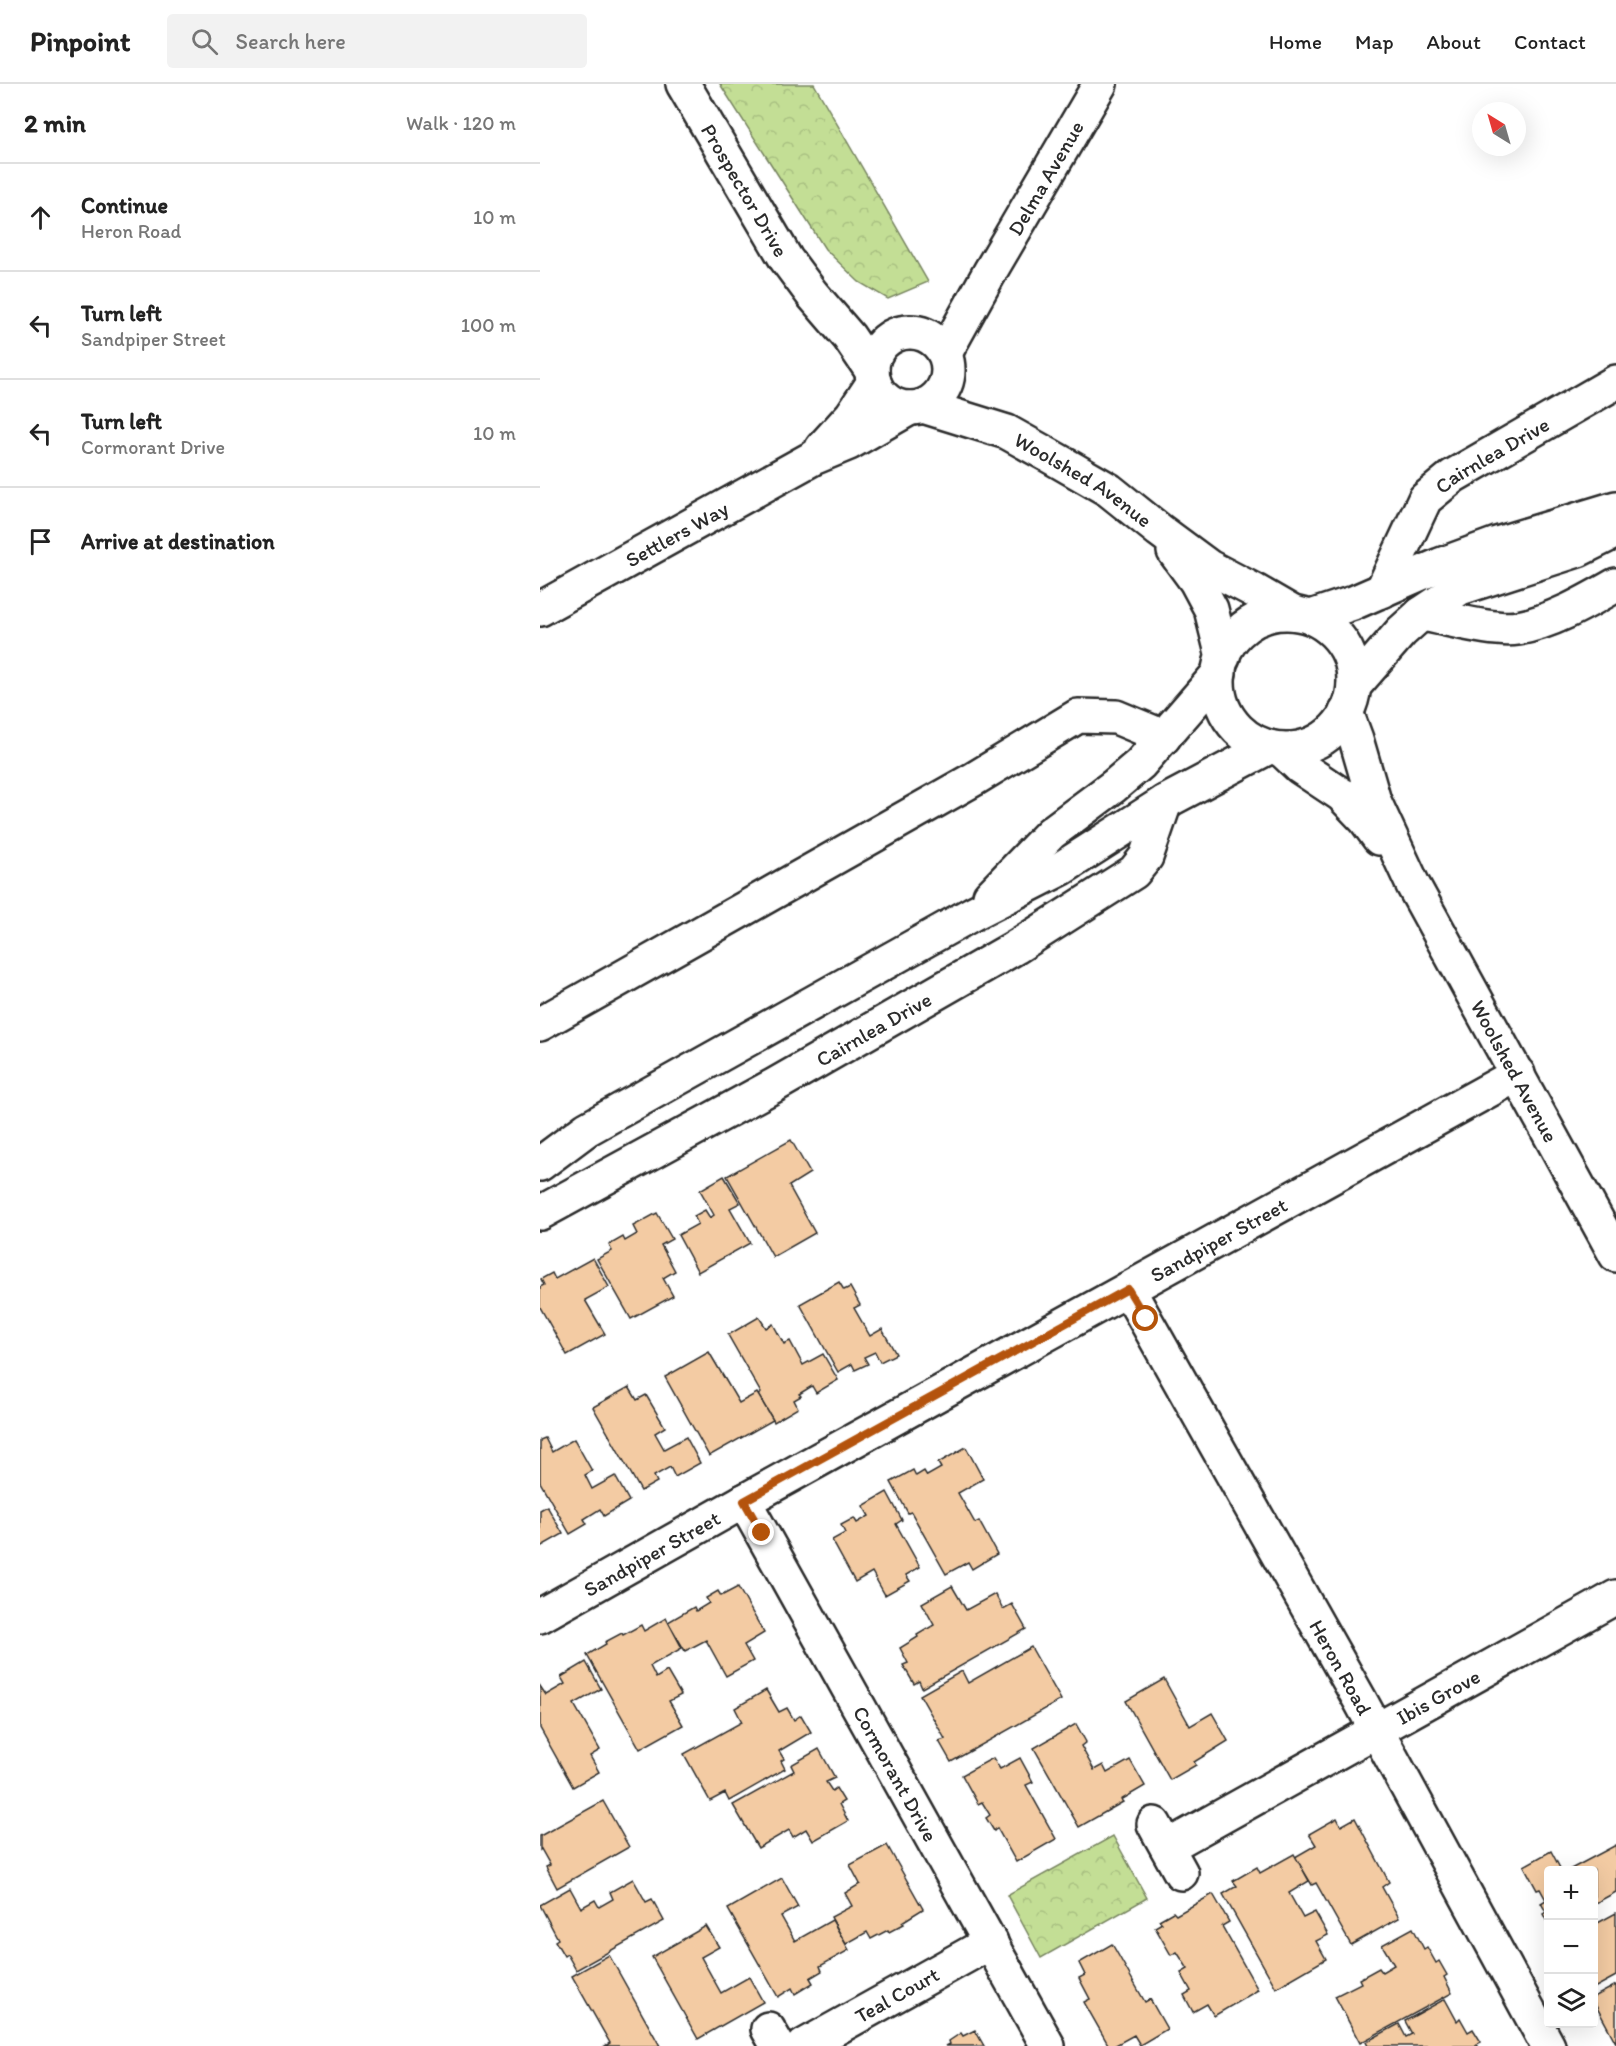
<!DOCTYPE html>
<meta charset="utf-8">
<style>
:root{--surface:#fff;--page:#f2f2f2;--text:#222;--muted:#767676;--line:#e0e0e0}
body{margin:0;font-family:Itim,sans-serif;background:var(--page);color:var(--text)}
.controls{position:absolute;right:18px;bottom:18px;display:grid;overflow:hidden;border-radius:6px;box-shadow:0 6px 24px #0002}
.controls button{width:54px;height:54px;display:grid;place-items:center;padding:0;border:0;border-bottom:2px solid var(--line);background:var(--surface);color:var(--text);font:30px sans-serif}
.compass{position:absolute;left:932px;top:18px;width:54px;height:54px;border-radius:50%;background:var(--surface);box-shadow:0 6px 24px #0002;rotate:323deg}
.stop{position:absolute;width:18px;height:18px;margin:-14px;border:4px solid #b45309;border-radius:50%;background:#fff}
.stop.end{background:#b45309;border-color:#fff;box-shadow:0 2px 6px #0008}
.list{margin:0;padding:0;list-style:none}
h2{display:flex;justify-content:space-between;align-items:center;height:78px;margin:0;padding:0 24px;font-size:26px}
h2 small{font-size:20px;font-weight:400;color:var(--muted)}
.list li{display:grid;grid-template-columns:39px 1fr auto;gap:18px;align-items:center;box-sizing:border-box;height:108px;padding:0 24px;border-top:2px solid var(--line)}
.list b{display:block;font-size:22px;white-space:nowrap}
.list p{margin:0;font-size:20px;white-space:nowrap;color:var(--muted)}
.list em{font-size:20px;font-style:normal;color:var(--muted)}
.icon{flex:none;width:33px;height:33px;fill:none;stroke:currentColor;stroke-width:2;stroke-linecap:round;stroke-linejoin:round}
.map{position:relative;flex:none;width:1076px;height:1962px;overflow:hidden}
header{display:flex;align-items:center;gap:36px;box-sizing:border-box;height:84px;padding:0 30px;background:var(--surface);border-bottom:2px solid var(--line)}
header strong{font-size:28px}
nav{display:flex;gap:33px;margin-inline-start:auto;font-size:21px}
.search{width:420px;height:54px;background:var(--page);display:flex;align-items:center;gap:15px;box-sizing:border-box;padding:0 21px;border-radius:6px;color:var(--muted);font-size:22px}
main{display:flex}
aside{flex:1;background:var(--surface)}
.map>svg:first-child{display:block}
.park{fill:url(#park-crowns);stroke:#778460;stroke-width:1.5}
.building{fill:#f3cba3;stroke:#2b2b2b;stroke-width:1.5}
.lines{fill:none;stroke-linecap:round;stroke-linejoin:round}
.minor-casing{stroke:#2b2b2b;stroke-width:38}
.minor{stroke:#fff;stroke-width:33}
.route{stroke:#b45309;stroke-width:8}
.labels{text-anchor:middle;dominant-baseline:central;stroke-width:4.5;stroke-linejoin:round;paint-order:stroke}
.street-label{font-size:21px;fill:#2b2b2b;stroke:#fff}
</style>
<header>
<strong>Pinpoint</strong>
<div class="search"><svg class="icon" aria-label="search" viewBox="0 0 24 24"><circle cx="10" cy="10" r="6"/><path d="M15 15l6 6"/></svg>Search here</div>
<nav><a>Home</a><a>Map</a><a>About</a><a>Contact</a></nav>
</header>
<main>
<aside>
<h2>2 min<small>Walk · 120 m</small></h2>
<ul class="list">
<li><svg class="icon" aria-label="ahead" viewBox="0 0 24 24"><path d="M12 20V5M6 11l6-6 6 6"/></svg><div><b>Continue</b><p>Heron Road</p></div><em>10 m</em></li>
<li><svg class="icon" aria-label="left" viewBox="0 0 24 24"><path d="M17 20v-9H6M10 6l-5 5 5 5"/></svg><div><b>Turn left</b><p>Sandpiper Street</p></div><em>100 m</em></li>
<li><svg class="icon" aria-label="left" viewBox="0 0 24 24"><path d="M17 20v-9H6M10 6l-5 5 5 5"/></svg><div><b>Turn left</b><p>Cormorant Drive</p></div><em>10 m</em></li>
<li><svg class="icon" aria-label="arrive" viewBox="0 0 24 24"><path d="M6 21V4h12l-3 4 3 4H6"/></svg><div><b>Arrive at destination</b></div></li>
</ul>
</aside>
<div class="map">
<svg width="1076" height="1962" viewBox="0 0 1076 1962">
<defs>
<pattern id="park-crowns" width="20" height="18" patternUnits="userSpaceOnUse" patternTransform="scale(1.5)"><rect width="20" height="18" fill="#c3de95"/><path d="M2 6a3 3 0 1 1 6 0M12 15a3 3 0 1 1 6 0" fill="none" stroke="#a8bf81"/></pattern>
</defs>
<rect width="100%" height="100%" fill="#fff"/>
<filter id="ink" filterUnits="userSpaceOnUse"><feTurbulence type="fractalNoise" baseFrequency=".0167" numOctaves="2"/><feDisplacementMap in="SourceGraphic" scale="12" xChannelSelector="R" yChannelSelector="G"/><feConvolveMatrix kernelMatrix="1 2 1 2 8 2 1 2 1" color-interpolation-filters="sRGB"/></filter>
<g filter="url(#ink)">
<g class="park">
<polygon points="180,0 274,0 388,198 348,215 319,198 285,165"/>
<polygon points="573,1752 607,1814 501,1874 467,1811"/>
</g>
<g class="building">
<polygon points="251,1056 270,1089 249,1102 275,1149 233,1173 187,1092"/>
<polygon points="184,1092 200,1119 190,1124 210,1159 158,1188 138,1151 158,1140 154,1132 165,1126 170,1134 174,1131 160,1106"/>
<polygon points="117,1129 132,1155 121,1161 135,1187 123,1194 133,1212 91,1235 57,1175 72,1167 69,1161 83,1153 85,1157 97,1150 93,1142"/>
<polygon points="53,1174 69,1203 45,1216 65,1250 27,1271 0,1223 0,1203 4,1201 1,1195 12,1189 15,1195"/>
<polygon points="299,1198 304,1206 310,1203 320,1221 314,1224 330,1252 342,1245 356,1270 340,1278 335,1268 324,1273 328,1280 315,1286 312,1280 298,1288 260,1220"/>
<polygon points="219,1233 226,1244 233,1240 244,1260 250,1257 263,1281 283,1270 298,1296 276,1309 272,1302 259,1310 261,1312 254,1316 258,1324 234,1338 218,1311 221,1309 188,1251"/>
<polygon points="169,1268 199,1319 217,1309 233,1336 169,1372 125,1293"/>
<polygon points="89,1303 97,1316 106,1311 125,1343 115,1349 124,1365 146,1353 160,1379 135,1393 130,1383 114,1392 117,1398 101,1407 53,1323"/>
<polygon points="5,1354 12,1368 34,1355 52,1387 45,1391 52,1405 75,1392 89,1417 64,1432 60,1425 44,1435 47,1440 30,1450 0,1398 0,1356"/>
<polygon points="426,1363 443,1395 418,1409 435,1439 439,1437 457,1470 432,1485 428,1478 406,1490 371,1428 368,1429 351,1398 373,1386 376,1392 384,1387 387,1392 401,1384 398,1379"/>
<polygon points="347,1408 362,1436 356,1440 380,1483 366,1491 370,1497 345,1511 332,1488 315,1498 292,1456 305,1449 301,1441 314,1434 317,1439 329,1432 323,1422"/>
<polygon points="7,1422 23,1450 0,1463 0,1426"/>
<polygon points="412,1502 426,1526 455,1510 463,1525 472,1520 486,1545 382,1604 379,1597 374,1600 363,1581 368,1579 360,1564 378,1553 377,1551 394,1541 382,1519"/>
<polygon points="198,1503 224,1549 204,1561 213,1577 186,1592 166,1556 145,1567 128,1538 154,1523 156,1527 169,1519 166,1514 178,1507 181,1512"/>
<polygon points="126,1534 142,1564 110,1582 116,1594 127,1587 141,1611 129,1617 143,1641 100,1665 47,1571 66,1560 65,1558 82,1549 83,1551 101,1541 104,1547"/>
<polygon points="491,1563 521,1616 411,1678 399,1657 405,1655 380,1611 422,1587 428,1599"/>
<polygon points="46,1578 61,1605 34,1620 60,1666 50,1672 59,1688 33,1703 0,1644 0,1602 6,1611 25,1600 21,1593"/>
<polygon points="624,1595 650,1642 672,1629 688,1657 654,1678 656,1681 630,1696 586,1617"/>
<polygon points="226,1606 239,1628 247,1624 254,1636 261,1631 271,1648 239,1667 244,1675 241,1677 245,1685 189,1717 185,1709 170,1717 144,1670 202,1638 195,1624"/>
<polygon points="536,1640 546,1658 541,1662 554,1686 563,1681 567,1689 590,1676 605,1702 581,1716 583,1718 539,1743 494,1664"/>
<polygon points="279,1665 295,1694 286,1698 292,1707 296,1704 304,1717 299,1720 308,1737 273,1757 266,1745 253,1753 249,1746 218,1764 193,1721 254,1687 251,1681"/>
<polygon points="453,1674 460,1685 480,1674 493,1698 486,1701 516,1755 476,1778 457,1744 454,1747 446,1734 450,1731 442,1718 438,1720 422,1691"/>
<polygon points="63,1717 89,1763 17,1804 6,1783 10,1781 1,1765 0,1766 0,1752"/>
<polygon points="797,1734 801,1742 815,1734 849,1798 842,1803 859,1834 811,1861 776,1799 772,1801 755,1773 776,1761 769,1750"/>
<polygon points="347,1761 383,1825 362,1838 364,1840 349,1848 348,1846 331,1855 327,1848 306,1860 291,1833 312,1822 305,1809 320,1800 310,1781"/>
<polygon points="1076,1761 1076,1808 1054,1820 1054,1786 1029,1786"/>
<polygon points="1011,1767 1021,1786 1008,1786 1008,1840 1003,1830 1006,1828 1001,1819 1006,1816 1000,1805 997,1806 984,1782"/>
<polygon points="754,1770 769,1797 749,1809 763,1834 775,1828 788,1851 776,1857 786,1875 736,1904 683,1810 697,1802 693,1797 717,1783 720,1789"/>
<polygon points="242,1794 258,1823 241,1832 255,1857 292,1836 309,1866 280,1882 282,1887 270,1894 273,1899 255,1910 252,1904 238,1913 188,1825"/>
<polygon points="93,1795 106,1818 112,1815 124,1837 36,1886 27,1870 24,1872 15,1857 18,1855 0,1821 30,1804 41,1824 55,1816 59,1823 73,1815 70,1808"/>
<polygon points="673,1810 689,1838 682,1842 718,1906 674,1932 667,1920 653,1928 644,1911 651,1907 641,1889 648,1885 637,1868 631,1871 615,1843 622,1839 619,1836 633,1828 636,1831"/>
<polygon points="1076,1829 1076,1892 1054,1904 1054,1841"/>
<polygon points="166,1842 179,1863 161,1873 181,1909 209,1893 223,1918 158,1955 112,1873"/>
<polygon points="873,1844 884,1865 887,1863 896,1879 899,1877 907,1891 904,1893 912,1909 820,1959 795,1912 821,1899 819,1895 839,1884 842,1888 854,1881 842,1861"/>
<polygon points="572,1860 605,1918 610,1915 627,1945 600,1961 594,1951 574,1962 569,1962 544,1918 550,1915 539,1894 545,1891 539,1879"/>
<polygon points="69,1871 120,1962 65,1962 70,1959 32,1892"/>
<polygon points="1076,1901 1076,1959 1054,1918 1054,1913"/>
<polygon points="905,1915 917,1937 920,1934 928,1948 933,1945 941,1958 937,1960 938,1962 828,1962 826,1958 859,1940 866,1953 872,1950 865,1937"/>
<polygon points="435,1946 444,1962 406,1962 410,1960 409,1957 421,1949 423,1952"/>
</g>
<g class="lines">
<g class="minor-casing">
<g id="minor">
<path id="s1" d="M143,0l103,175 26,35 37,43 23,34"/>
<circle cx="370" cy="286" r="38"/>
<path id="s2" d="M405,269l46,-83 109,-186"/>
<path id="s3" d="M383,322l84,26 43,24 59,34 50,40 50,37 46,24 38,22"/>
<polyline points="282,364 312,331 334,298"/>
<polyline points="634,467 656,497 671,525 683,573"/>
<path id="s4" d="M842,507l43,-92 28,-23 163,-94"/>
<path id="s5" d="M0,525l273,-151 36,-15 61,-35"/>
<circle cx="746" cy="597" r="68"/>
<path d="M881,530c26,4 72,18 97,14 34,-6 68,-26 98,-43"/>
<polyline points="771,533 813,519 900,481 957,460 1076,424"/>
<polyline points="814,602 861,548 881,530 920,504 1038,466 1076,447"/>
<path id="s6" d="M806,628l10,27 18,62 39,84 203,370"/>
<polyline points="741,665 760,683 802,711 825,735 839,754"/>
<polyline points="450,812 511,749 574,702 600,680 679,589"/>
<polyline points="0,940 434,695 538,632 576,633 624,653"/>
<polyline points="0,1080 47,1045 432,830 522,784 625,718 729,663"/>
<path id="s7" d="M0,1129l235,-128 241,-138 118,-75 12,-15 19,-55"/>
<path id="s8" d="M588,1205l232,411 188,346"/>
<path id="s9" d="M204,1417l304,545"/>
<path id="s10" d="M0,1532l204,-115 774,-427"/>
<polyline points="614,1740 641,1789"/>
<path id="s11" d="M627,1763l449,-250"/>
<polyline points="228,1945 238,1962"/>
<path id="s12" d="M264,1962l187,-104"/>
</g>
</g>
<use href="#minor" class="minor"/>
</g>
</g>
<g class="lines" filter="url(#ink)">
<polyline class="route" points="222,1449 204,1417 588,1205 606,1235"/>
</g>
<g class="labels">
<g class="street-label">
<text stroke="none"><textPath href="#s2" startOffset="202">Delma Avenue</textPath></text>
<text stroke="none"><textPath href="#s1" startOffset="123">Prospector Drive</textPath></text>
<text stroke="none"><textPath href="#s4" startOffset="182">Cairnlea Drive</textPath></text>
<text stroke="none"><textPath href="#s3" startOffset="178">Woolshed Avenue</textPath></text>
<text stroke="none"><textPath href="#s5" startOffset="156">Settlers Way</textPath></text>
<text stroke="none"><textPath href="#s7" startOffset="381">Cairnlea Drive</textPath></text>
<text stroke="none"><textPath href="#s6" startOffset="398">Woolshed Avenue</textPath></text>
<text stroke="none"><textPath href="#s10" startOffset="776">Sandpiper Street</textPath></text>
<text stroke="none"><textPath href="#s10" startOffset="128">Sandpiper Street</textPath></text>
<text stroke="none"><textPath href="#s8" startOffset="434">Heron Road</textPath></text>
<text stroke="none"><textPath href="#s11" startOffset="310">Ibis Grove</textPath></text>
<text stroke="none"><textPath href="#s9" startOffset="312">Cormorant Drive</textPath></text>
<text stroke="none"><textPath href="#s12" startOffset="106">Teal Court</textPath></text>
</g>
</g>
</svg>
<div class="controls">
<button>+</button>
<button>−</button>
<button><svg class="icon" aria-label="layers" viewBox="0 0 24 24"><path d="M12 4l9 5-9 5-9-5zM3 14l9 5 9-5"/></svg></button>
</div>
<svg class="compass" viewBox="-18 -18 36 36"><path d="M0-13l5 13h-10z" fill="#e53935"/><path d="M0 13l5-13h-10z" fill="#767676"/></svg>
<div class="stop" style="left:606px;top:1235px"></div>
<div class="stop end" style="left:222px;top:1449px"></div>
</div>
</main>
